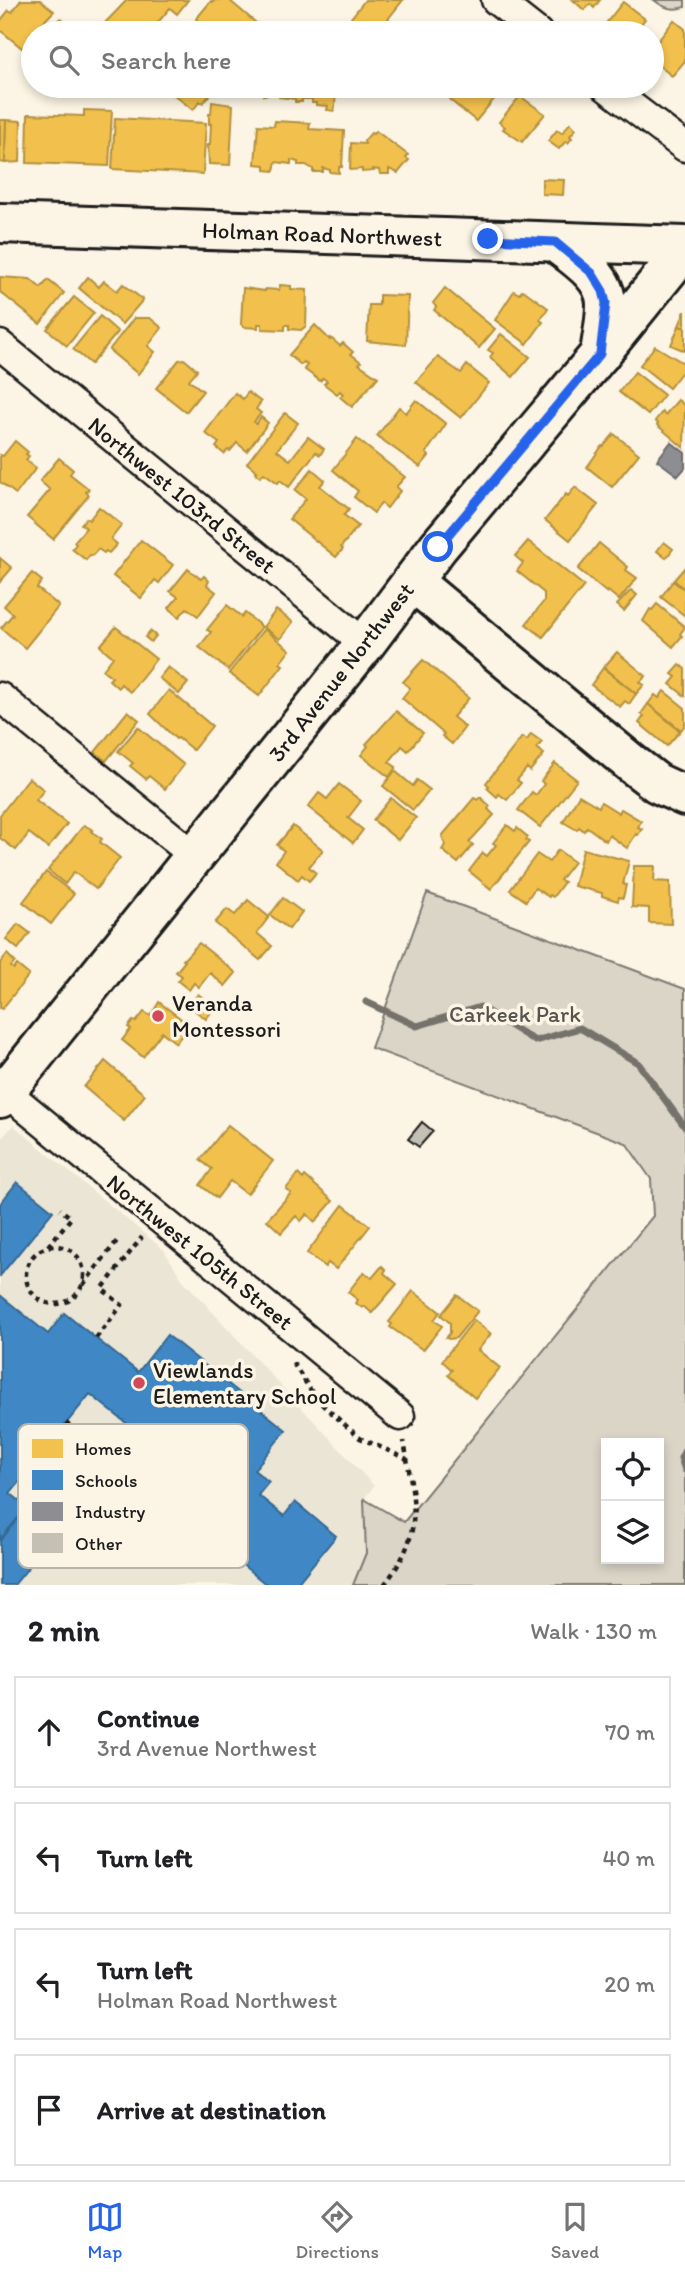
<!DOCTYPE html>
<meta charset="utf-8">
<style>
:root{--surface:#fff;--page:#f6f6f6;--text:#202124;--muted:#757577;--line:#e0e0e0;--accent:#2563eb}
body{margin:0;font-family:Itim,sans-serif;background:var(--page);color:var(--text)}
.controls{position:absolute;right:21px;bottom:21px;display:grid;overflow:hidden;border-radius:0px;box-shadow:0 4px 10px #0003}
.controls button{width:63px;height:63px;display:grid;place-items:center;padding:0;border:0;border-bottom:2px solid var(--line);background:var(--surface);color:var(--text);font:35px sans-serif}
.stop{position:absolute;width:21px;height:21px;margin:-16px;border:5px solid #2563eb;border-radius:50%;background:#fff}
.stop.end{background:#2563eb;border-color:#fff;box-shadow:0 2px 7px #0008}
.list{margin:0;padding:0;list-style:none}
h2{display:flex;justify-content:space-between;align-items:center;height:91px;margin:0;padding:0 28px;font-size:30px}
h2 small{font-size:23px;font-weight:400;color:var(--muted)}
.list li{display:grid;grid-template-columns:46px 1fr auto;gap:21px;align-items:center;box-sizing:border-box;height:112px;margin:0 14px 14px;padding:0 14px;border:2px solid var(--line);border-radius:0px}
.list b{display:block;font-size:26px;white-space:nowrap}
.list p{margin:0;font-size:23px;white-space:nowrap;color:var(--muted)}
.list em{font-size:23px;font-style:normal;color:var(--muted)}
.icon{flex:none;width:38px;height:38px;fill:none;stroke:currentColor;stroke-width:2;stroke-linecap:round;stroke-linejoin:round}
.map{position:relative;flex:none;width:685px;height:1585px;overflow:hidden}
.search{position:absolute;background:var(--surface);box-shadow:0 4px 10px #0003;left:21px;right:21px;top:21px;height:77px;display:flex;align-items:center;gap:18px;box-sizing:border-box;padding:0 24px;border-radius:38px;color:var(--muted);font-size:26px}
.sheet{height:595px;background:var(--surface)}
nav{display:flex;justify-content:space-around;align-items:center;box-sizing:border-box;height:98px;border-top:2px solid var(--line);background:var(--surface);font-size:19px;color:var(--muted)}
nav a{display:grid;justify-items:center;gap:4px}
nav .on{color:var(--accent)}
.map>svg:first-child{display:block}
.built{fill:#ebe5d6}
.green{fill:#dbd5c8;stroke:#7c7872;stroke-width:2;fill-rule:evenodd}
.homes{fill:#f2c14e;stroke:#b2903f;stroke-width:2}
.schools{fill:#3f88c5;stroke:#346892;stroke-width:2}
.industry{fill:#8d8d92;stroke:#6b6b6f;stroke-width:2}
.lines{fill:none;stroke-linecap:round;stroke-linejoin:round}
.stream{stroke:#75726c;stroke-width:7}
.building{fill:#c4c0b3;stroke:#1c1c1c;stroke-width:2}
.street-casing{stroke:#1c1c1c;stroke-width:33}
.secondary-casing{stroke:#1c1c1c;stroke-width:44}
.primary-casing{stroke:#1c1c1c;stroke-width:44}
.path{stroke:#1c1c1c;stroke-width:4.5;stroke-dasharray:5 5;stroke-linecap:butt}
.street{stroke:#fcf5e5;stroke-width:28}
.secondary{stroke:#fcf5e5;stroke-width:38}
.primary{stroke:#fcf5e5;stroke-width:38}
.route{stroke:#2563eb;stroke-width:9}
.poi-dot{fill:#d1495b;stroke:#fcf5e5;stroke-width:2.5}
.labels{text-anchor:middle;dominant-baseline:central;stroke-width:7;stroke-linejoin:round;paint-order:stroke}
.street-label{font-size:23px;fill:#1c1c1c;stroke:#fcf5e5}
.poi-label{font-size:23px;fill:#1c1c1c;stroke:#fcf5e5;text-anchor:start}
.park-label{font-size:23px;fill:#555450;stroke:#fcf5e5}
.key{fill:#fcf5e5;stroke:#b9b4a9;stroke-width:2}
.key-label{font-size:19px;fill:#1c1c1c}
</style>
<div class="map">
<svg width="685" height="1585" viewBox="0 0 685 1585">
<rect width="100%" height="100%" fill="#fcf5e5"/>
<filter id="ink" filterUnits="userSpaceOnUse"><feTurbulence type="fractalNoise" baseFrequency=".0143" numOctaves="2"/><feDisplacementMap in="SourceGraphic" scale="14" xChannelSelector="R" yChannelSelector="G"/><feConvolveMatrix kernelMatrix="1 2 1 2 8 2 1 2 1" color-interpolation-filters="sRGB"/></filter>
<g filter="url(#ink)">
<polygon class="built" points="13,1125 164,1250 182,1279 374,1486 364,1499 366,1553 353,1585 0,1585 0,1141"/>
<g class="green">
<path d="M654,0h31v7c-12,4 -21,1 -31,-7z"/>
<path d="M427,893l258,96v596h-332l13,-32 -2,-54 40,23 249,-306 -2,-37 -25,-36 -255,-95zM659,1443v116h-53v-116z"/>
</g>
<g class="homes">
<polygon points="21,0 40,0 54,11 33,33 23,49 0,30 0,21 9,10 12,12"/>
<polygon points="127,0 188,0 177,14 170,8 149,33 112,33 103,25"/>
<polygon points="215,0 229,0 261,27 256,33 203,33 195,27 199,22 196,19 211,1 213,2"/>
<polygon points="365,0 403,0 388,19 395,24 388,33 384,33 375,26 370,33 352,33 344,27"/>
<polygon points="573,0 600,0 594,8 590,4 584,10"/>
<polygon points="623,2 645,19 634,33 612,33 603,27"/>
<polygon points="61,18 79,33 48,33"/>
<polygon points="674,20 685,29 685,61 672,76 652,60 652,49"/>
<polygon points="163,86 217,86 203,103 200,101 193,110"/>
<polygon points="251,86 336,86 335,106 334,111 327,110 328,106 316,105 316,103 312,103 312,99 302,99 302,102 295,102 295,99 279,97 279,93 263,95 263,92 251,92"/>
<polygon points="433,86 449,86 443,93"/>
<polygon points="461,86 505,86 476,121 450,100"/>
<polygon points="520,96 545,114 522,142 503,129 505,127 499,122"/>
<polygon points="212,102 233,105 230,165 209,164 208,145 210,144 211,124 209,124 209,114 211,114"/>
<polygon points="84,110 112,111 109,166 27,163 28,114 84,116"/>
<polygon points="115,118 206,123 203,174 112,169"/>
<polygon points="0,120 6,120 5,163 0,162"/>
<polygon points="6,120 21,121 20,162 5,163"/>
<polygon points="275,121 310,123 309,129 344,131 342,167 339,167 339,173 330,172 330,170 323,168 323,172 313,172 313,169 306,165 298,165 298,162 291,160 291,164 276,162 274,171 265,170 265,165 255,164 258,125 274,126"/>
<polygon points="570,123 576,129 570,136 572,138 568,143 566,141 559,149 548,141 557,130 562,133"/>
<polygon points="376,131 408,155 406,158 409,160 398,173 389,169 389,174 380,174 379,170 373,169 374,171 362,172 362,169 350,170 351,143 365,144 364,141 371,133 373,134"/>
<polygon points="542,179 564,180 563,195 542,194"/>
<polygon points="0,277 30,279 41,288 48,280 64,293 40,324 0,292"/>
<polygon points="88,277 99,287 104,281 117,291 123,284 143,300 122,324 79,288"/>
<polygon points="280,285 291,286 291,289 307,290 306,326 301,330 289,329 289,325 285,325 285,330 262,329 262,324 258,324 258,328 244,327 241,324 243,288 265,291 265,289 279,290"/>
<polygon points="445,288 495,329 479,348 434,310 436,307 433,303"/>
<polygon points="523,290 548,308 540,320 543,322 527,344 495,320 514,291 519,294"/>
<polygon points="379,295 408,296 406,345 367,341 369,305 379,305"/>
<polygon points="74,297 94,313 67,346 47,329"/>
<polygon points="685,311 685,328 679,326"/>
<polygon points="100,316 118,332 91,364 73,349"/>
<polygon points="134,318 150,318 162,328 148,346 155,352 138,374 109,350"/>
<polygon points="315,325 330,340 331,338 340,346 343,343 353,352 351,354 361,362 359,364 378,377 352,407 340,397 343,394 340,391 337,394 324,384 327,381 323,378 320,381 304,369 307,365 304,362 301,365 289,355"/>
<polygon points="679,326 685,328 685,351 671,345"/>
<polygon points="501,334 530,357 513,377 490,357 493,353 488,350"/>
<polygon points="655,346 685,364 685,368 669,388 640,365"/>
<polygon points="438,357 461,373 467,365 489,383 461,418 416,382"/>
<polygon points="184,359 197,370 189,380 203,391 186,412 156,388 179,360"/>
<polygon points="635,372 664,395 648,415 619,392"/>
<polygon points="248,392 261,402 256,409 261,413 254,422 256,424 261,417 268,423 247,451 237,443 230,451 228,450 224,454 216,447 219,443 205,433 235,393 243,399"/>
<polygon points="416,400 446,424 426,453 429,456 420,467 377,436 399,407 406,413"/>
<polygon points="678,400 685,406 684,448 657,425 658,423 655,421 662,412 665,415"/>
<polygon points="285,413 298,423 277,450 290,460 308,437 324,449 320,455 316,452 289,487 280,480 278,483 264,473 260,477 255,473 257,471 247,463"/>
<polygon points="614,434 639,454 612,487 587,467 602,446 603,447"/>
<polygon points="357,439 405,477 396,487 400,491 387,508 381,503 374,513 354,497 358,491 333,470"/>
<polygon points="15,441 28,452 26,454 29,456 26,460 36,468 16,494 0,482 0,455 3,456"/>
<polygon points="59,458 73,470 70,474 89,489 86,492 89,495 53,539 27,517 50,490 40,481"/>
<polygon points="312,469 325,480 320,486 349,509 344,515 358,526 341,547 343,549 336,557 289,519 306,499 295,490"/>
<polygon points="575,487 598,505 570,540 545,520 566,494 568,496"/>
<polygon points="99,507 122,525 111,539 117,544 109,553 106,551 104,553 98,549 92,556 90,555 86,560 72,549 76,544 74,542 86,528 81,524 86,518 89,520"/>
<polygon points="141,540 173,565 159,583 155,580 141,598 113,576"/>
<polygon points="528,541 584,586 543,637 526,624 544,601 544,593 517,571 523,563 515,556"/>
<polygon points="664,542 673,549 666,558 657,551"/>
<polygon points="599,543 628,567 626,570 637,578 619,600 608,591 607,593 578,569"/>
<polygon points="0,558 12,568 0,582"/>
<polygon points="685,567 685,590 674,580"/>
<polygon points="188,569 201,579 204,576 209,581 207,585 216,592 198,616 187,608 179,617 169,608 178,597 170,591"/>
<polygon points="32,573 42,581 37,588 59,606 25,648 1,628 13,614 4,606"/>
<polygon points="673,581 685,590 685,616 661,597"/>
<polygon points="631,590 637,595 624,611 617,605"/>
<polygon points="657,604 685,627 680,634 682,636 673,647 643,621 650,609 652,610"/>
<polygon points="227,605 242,617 245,613 262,627 228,670 199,647 211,632 207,630"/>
<polygon points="276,610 293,622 280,639 263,627"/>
<polygon points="116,627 156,659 130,692 121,684 118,688 109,680 112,677 103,670 113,657 100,646"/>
<polygon points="264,629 290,650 280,663 283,665 259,696 229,673"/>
<polygon points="150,631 156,636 151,642 145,637"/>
<polygon points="617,652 646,676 640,682 644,685 636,694 604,667"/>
<polygon points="423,660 469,698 453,717 465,727 452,744 442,736 444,734 402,698 410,688 403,682"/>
<polygon points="680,665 685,669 685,696 670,684 676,677 672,674"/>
<polygon points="168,667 188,683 179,694 159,678"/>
<polygon points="603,668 636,694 629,704 625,701 620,707 591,685"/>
<polygon points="169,690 212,726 193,750 178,738 176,739 150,714"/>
<polygon points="664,691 685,708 685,725 681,730 648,704 655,695 659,698"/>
<polygon points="648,704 680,731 667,746 639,723 644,716 641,714"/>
<polygon points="128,711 139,720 106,761 95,752"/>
<polygon points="396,711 423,733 408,751 402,746 389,762 396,767 389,777 361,755 368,746 366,744"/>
<polygon points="138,727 184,765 165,789 149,776 146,779 130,766 133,763 118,751"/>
<polygon points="531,734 542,742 537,748 544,754 530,771 527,768 517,780 521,783 507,800 499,794 497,797 487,788 489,786 486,783 522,737 527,740"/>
<polygon points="555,763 577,780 540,827 518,810 532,792 536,795 544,784 541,781"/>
<polygon points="395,771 413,786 417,780 430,790 413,810 383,786"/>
<polygon points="29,778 44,790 36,800 67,824 48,848 29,833 16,850 0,838 0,815"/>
<polygon points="339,784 361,801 348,818 363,830 353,843 308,807 319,793 327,799"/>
<polygon points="579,795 599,807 601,802 619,813 621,809 641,821 638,827 642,829 638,835 636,834 627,848 609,835 606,841 587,827 584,831 579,827 577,830 563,822"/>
<polygon points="480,797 490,806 488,809 494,815 469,842 473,845 458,863 442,850 445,845 442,836 474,798 478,800"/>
<polygon points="391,798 416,818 398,840 373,820"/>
<polygon points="84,825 93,830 91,831 102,839 100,842 120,858 96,889 74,872 65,884 48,870"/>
<polygon points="507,825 515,831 517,828 528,837 526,840 529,842 491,889 469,871 483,853 487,856 496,845 493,843"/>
<polygon points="293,826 323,850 309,867 316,873 309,881 302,875 298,880 276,862 284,851 277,845"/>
<polygon points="583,849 629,861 623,884 626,885 623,898 619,897 618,901 602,896 602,893 574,886"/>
<polygon points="558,850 574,862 560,880 564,882 553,897 550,895 549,897 535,888 526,901 510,890 537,854 549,862"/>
<polygon points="634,866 655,866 654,881 670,882 671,924 649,923 649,908 632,907"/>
<polygon points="46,872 74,894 51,924 23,902"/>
<polygon points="283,898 302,912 289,929 270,915"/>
<polygon points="248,900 269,917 257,933 272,946 260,960 215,923 227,909 235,915"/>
<polygon points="18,924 30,933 18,949 6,939"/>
<polygon points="199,943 236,973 225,986 210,973 199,987 194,983 189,990 178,981 182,976 176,972 185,961 183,960"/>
<polygon points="7,954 15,962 11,967 14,969 17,965 29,975 2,1009 0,1008 0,963"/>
<polygon points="198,994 215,1007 206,1019 189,1006"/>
<polygon points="159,1002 189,1025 176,1043 162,1032 143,1057 122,1040 131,1029 128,1027 133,1021 136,1022 144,1012 151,1016"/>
<polygon points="105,1061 145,1095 124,1121 84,1087"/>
<polygon points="228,1125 273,1161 247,1194 230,1181 217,1198 200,1185 212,1169 200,1160"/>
<polygon points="298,1174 303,1179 305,1176 333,1201 315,1222 307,1214 301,1221 296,1216 281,1233 267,1220 291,1193 286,1189"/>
<polygon points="343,1205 370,1226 336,1269 328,1263 325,1267 307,1253"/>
<polygon points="382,1266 386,1270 384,1273 397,1284 372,1313 364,1306 362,1308 356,1303 358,1300 348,1292 364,1272 372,1278"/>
<polygon points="413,1291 440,1312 434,1320 442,1326 423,1350 390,1327 392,1324 389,1322"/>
<polygon points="457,1295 478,1311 456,1338 449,1339 446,1338 450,1333 450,1323 441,1315"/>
<polygon points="474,1320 491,1334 478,1350 500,1368 475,1398 448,1375 452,1370 442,1361"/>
</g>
<g class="schools">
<polygon points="17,1182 53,1211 0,1276 0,1204"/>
<polygon points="0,1295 48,1334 64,1313 138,1372 167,1335 286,1430 254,1470 269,1482 258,1495 284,1516 295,1502 336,1536 296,1585 267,1585 180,1514 203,1485 90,1394 10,1493 27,1507 0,1540"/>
<polygon points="21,1515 51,1540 14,1585 0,1585 0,1541"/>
</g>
<polygon class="industry" points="671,442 685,453 685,468 678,476 657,460"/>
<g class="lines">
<g class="stream">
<polyline points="366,1002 417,1026 480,1007 535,1041 580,1028 638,1063 685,1127"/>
<polyline points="685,1450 681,1458 685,1470"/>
</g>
</g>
<polygon class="building" points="422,1122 433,1131 419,1147 408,1139"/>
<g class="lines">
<g class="street-casing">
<g id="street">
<polyline points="496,0 538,33"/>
<polyline points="605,86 685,147"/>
<polyline points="0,345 365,644"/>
<polyline points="0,697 196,857"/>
<polyline points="0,1087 400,1416"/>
</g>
</g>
<g class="secondary-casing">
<g id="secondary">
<polyline points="412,581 631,763 657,783 685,796"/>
<polyline points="0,1098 365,644 438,547 600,354 685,249"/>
</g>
</g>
<g class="primary-casing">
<g id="primary">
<polyline points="0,223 685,246"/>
<path d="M555,242c19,15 51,34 51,62 0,17 -4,34 -6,50"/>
</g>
</g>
<g class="path">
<polyline points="48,1246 71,1218 60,1209"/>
<circle cx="55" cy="1275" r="29"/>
<polyline points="83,1285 117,1241"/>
<polyline points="96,1338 122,1305 102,1289 142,1237"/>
<polyline points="293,1363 317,1400 360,1438 407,1459"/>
<path d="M66,1423c32,27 59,57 63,100l18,4 42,-53"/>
<path d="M384,1585c42,-53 30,-83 20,-144"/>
</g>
<use href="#street" class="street"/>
<use href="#secondary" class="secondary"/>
<use href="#primary" class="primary"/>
</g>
</g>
<g class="lines" filter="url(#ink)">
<polyline class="route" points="438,547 600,354 606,303 603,291 592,273 555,242 488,239"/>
</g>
<g class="poi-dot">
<circle cx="158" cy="1016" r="7"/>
<circle cx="139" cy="1383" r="7"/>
</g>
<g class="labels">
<g class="street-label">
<text transform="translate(322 234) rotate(2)">Holman Road Northwest</text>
<text transform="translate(182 495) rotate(39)">Northwest 103rd Street</text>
<text transform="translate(341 672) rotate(-52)">3rd Avenue Northwest</text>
<text transform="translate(200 1252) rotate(39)">Northwest 105th Street</text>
</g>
<g class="poi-label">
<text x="172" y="1003">Veranda<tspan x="172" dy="26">Montessori</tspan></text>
<text x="153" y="1370">Viewlands<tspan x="153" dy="26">Elementary School</tspan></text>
</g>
<g class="park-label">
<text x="515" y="1014">Carkeek Park</text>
</g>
</g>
<rect x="18" y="1424" width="230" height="144" rx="10" class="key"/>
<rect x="32" y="1439" width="31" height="19" fill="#f2c14e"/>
<rect x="32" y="1470" width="31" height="20" fill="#3f88c5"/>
<rect x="32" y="1502" width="31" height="19" fill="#8d8d92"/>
<rect x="32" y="1533" width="31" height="20" fill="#c4c0b3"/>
<g class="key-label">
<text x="75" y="1455">Homes</text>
<text x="75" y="1487">Schools</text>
<text x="75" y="1518">Industry</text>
<text x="75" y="1550">Other</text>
</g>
</svg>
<div class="controls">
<button><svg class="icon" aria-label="locate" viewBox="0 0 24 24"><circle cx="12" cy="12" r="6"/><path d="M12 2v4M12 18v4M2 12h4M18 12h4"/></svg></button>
<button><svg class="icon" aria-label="layers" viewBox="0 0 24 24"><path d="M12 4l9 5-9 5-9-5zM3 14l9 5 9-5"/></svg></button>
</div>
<div class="stop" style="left:438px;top:547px"></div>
<div class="stop end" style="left:488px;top:239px"></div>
<div class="search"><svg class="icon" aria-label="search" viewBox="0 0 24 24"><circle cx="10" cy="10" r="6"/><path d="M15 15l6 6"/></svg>Search here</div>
</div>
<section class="sheet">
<h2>2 min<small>Walk · 130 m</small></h2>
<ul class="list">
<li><svg class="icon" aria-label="ahead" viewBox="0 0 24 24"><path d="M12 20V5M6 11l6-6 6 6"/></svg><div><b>Continue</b><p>3rd Avenue Northwest</p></div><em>70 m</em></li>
<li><svg class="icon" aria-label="left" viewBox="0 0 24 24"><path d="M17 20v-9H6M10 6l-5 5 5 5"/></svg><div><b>Turn left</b></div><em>40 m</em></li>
<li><svg class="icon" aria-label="left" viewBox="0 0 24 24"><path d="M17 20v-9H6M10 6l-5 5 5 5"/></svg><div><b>Turn left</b><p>Holman Road Northwest</p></div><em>20 m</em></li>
<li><svg class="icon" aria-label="arrive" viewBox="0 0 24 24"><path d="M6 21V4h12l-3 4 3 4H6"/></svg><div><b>Arrive at destination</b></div></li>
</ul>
</section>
<nav>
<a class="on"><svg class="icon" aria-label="map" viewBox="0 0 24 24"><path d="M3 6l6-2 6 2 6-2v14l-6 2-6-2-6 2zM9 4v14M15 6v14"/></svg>Map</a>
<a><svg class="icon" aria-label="directions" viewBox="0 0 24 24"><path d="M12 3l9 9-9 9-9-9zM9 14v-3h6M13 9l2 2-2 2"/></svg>Directions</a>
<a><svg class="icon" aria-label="saved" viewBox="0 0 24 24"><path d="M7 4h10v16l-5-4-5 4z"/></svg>Saved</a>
</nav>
